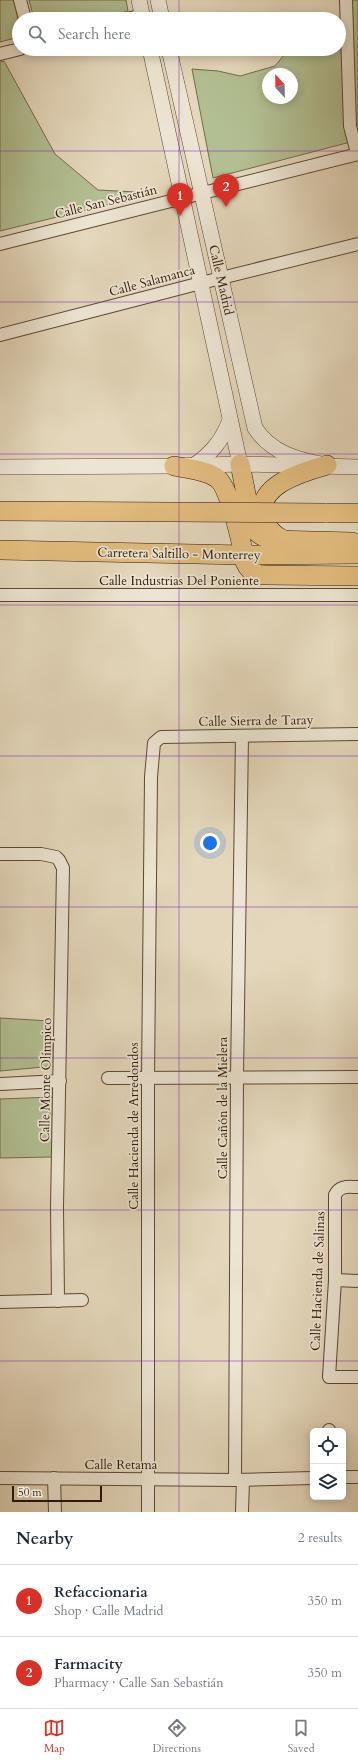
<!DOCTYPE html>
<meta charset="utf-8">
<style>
:root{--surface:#fff;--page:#f6f6f7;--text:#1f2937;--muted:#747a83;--line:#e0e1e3;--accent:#d93025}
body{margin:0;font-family:Cardo,serif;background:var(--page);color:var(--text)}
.controls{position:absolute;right:12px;bottom:12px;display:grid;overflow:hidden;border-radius:6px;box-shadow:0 2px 10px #0003}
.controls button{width:36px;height:36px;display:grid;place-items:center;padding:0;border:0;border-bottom:1px solid var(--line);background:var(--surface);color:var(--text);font:20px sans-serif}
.compass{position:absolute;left:262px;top:68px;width:36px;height:36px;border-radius:50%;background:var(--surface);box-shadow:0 2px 10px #0003;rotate:338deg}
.scale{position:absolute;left:12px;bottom:10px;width:90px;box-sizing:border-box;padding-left:4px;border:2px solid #301806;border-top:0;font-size:11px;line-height:14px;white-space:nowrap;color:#301806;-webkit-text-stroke:3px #ede5d3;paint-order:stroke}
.you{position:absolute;left:210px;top:843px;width:14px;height:14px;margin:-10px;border:3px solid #fff;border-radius:50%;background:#1a73e8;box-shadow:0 0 0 6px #1a73e833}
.badge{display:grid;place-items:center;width:26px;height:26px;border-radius:50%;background:var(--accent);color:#fff;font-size:13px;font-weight:700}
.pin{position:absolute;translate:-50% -33px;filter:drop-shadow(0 1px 2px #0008)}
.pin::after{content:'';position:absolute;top:21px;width:14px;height:12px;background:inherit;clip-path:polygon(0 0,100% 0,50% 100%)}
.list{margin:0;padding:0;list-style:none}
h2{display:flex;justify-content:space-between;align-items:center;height:52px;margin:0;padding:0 16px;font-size:17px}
h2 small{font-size:13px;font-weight:400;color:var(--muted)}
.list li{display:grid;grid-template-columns:26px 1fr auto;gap:12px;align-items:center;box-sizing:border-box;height:72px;padding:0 16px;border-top:1px solid var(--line)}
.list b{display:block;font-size:15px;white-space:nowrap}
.list p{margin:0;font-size:13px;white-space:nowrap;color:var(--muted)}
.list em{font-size:13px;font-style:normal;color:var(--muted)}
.icon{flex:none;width:22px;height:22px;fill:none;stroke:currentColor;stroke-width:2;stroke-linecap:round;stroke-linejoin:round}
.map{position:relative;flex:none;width:358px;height:1512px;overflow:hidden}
.search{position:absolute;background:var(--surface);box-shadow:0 2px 10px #0003;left:12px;right:12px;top:12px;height:44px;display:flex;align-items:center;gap:10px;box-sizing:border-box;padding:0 14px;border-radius:22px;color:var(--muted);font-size:15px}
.sheet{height:196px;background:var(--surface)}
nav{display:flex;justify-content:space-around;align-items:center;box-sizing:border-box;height:56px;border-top:1px solid var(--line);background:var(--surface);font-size:11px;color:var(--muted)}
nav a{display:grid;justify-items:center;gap:2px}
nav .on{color:var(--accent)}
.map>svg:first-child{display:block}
.green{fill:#b2bf92;stroke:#716c4c;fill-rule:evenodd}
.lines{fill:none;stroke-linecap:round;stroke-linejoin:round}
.minor-casing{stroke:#5d4833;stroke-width:14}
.tertiary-casing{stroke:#5d4833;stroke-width:16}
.primary-casing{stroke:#301806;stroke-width:20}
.minor{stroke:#ede5d3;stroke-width:12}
.tertiary{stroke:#ede5d3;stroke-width:15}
.primary{stroke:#e2bc7e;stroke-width:19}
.primary-bridge-casing{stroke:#301806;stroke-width:20;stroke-linecap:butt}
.primary-bridge{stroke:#e2bc7e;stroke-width:19}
.grid{fill:none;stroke:#7b2cbf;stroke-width:1;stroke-opacity:0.55}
.labels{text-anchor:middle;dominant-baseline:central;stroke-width:3.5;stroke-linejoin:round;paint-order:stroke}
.street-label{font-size:13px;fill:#301806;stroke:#ede5d3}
</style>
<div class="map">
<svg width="358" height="1512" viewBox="0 0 358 1512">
<rect width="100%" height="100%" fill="#e4d7bb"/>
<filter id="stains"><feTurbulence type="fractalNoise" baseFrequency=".005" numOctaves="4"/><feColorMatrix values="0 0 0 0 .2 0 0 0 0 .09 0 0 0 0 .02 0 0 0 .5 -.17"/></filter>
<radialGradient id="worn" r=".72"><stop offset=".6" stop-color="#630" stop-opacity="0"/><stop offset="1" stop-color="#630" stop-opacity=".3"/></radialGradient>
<g class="green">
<polygon points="0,0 14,0 19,24 19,37 0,42"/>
<polygon points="29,0 126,0 128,11 98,19 34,19"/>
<path d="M348,0h10v140l-145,38 -21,-109 26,2 22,5 35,-10 14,-17 51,1 10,-9zM268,74h24v24h-24z"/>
<polygon points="4,61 55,154 98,190 155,193 0,231 0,62"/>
<polygon points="0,1018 50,1021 54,1066 0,1071"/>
<polygon points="54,1097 52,1157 0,1158 0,1099"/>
</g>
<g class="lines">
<g class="minor-casing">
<g id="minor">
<polyline points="20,0 25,19"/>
<polyline points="346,0 350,126 357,153"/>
<polyline points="128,19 142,15"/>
<polyline points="0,54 20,49"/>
<polyline points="0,244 358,154"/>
<polyline points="0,335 201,283 358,244"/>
<polyline points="0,595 358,595"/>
<polyline points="0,854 41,854 56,857 59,860 63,868 57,1207 58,1301"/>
<polyline points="108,1078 358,1077"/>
<polyline points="0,1084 60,1081"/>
<path d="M358,1187c-10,0 -18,-2 -23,8v85l-6,97h29"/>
<polyline points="335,1280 358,1281"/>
<polyline points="0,1302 82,1300"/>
<polyline points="329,1431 329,1430"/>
<polyline points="343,1477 358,1477"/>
<polyline points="0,1478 235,1480 313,1478"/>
<polyline points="54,1478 55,1512"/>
<polyline points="235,1480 237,1077 242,736"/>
<polyline points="148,1512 148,1078 151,777 154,743 161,737 358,734"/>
<polyline points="242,1512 243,1480"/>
</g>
</g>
<g class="tertiary-casing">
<g id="tertiary">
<polyline points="139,0 143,19"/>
<polyline points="158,0 162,19"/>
<polyline points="150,49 240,464"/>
<path d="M169,49l86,379c16,25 43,32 71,37"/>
<path d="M193,466c18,-12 29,-25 37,-46"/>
<polyline points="0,467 174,466 240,464 358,467"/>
</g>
</g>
<g class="primary-casing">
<g id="primary">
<path d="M240,464l12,60c3,10 11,13 21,16l79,2"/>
<path d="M174,466c14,3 33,4 44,13 12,11 24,65 27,83 4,10 11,13 21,13l92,1"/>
<polyline points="325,513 358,513"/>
<path d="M284,540c-11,-5 -16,-11 -20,-22 -11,-33 42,-47 63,-53"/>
<polyline points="0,550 244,555 358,554"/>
</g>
</g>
<use href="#minor" class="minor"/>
<use href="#tertiary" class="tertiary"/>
<use href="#primary" class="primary"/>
<g class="primary-bridge-casing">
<polyline id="primary-bridge" points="0,511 325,513"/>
</g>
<use href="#primary-bridge" class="primary-bridge"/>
</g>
<path class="grid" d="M179,0v19M179,49v1463M0,151h358M0,302h358M0,454h358M0,605h358M0,756h358M0,907h358M0,1058h358M0,1210h358M0,1361h358"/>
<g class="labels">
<g class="street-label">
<text transform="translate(106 202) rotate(-14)">Calle San Sebastián</text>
<text transform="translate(221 280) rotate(77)">Calle Madrid</text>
<text transform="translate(152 281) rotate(-15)">Calle Salamanca</text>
<text transform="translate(179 554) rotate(1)">Carretera Saltillo - Monterrey</text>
<text x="179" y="581">Calle Industrias Del Poniente</text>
<text transform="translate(256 721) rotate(-1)">Calle Sierra de Taray</text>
<text transform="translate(46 1080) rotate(-89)">Calle Monte Olímpico</text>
<text transform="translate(223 1108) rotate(-90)">Calle Cañón de la Mielera</text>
<text transform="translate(134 1126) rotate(-90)">Calle Hacienda de Arredondos</text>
<text transform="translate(318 1281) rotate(-88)">Calle Hacienda de Salinas</text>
<text x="121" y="1465">Calle Retama</text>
</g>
</g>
<rect width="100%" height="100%" filter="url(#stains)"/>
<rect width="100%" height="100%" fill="url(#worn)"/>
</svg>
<div class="controls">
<button><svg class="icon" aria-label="locate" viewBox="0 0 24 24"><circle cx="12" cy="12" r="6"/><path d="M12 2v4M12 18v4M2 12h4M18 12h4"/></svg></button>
<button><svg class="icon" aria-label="layers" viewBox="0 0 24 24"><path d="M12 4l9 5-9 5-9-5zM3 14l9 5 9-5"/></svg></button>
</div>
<svg class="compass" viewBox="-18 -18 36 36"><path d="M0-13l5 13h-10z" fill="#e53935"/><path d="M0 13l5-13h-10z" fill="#747a83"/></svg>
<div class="scale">50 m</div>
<div class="you"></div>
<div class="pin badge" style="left:180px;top:216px">1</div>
<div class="pin badge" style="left:226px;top:207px">2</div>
<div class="search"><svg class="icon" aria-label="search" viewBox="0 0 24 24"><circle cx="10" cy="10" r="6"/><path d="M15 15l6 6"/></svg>Search here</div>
</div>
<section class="sheet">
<h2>Nearby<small>2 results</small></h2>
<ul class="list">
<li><span class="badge">1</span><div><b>Refaccionaria</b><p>Shop · Calle Madrid</p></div><em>350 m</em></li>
<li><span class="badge">2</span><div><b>Farmacity</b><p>Pharmacy · Calle San Sebastián</p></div><em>350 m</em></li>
</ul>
</section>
<nav>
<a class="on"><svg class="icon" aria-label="map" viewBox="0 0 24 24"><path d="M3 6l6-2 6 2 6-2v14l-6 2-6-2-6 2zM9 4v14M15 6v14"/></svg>Map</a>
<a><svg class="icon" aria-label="directions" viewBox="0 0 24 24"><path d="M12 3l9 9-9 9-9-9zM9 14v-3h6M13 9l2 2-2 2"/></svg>Directions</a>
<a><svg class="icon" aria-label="saved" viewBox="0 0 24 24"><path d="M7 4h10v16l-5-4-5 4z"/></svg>Saved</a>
</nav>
